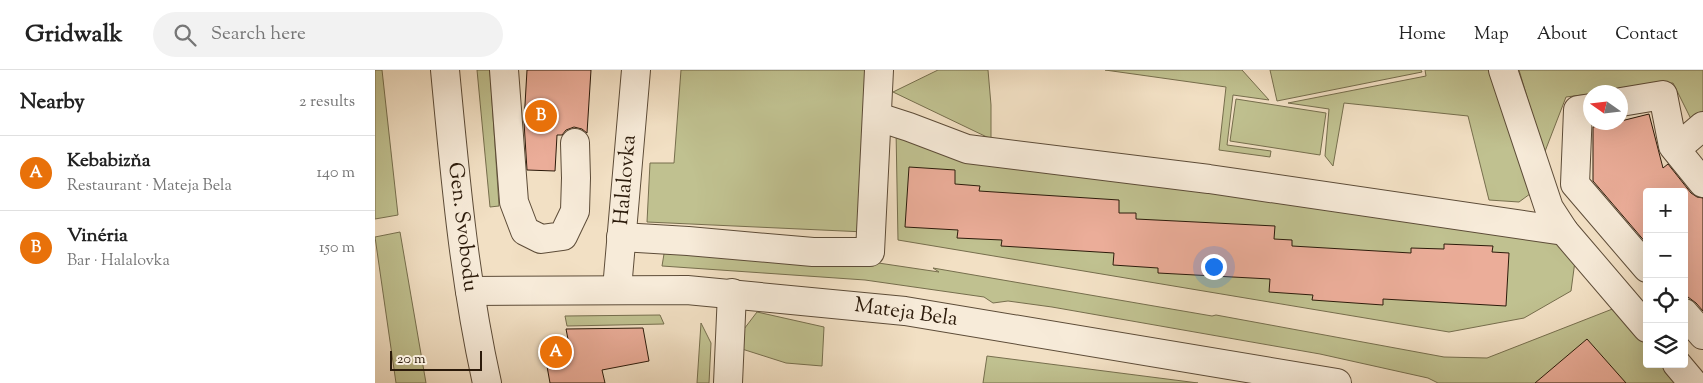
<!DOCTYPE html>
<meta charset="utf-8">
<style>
:root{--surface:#fff;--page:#f2f2f2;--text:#222;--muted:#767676;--line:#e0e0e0;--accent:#b45309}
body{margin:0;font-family:"Sorts Mill Goudy",serif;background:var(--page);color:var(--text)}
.controls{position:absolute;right:15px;bottom:15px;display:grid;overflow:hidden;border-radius:5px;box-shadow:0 5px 20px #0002}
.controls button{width:45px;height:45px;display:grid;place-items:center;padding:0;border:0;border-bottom:1px solid var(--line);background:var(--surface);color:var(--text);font:25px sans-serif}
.compass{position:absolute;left:1208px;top:15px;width:45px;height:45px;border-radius:50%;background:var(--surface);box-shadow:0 5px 20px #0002;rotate:284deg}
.scale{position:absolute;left:15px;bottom:12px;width:92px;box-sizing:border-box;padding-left:5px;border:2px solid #2b1a0a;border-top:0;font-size:14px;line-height:18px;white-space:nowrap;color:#2b1a0a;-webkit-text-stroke:4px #f7ebd9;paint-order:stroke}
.you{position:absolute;left:838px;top:196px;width:18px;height:18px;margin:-12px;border:4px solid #fff;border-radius:50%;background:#1a73e8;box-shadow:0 0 0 8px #1a73e833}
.badge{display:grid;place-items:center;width:32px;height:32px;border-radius:50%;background:var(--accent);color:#fff;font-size:16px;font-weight:700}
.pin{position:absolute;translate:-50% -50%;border:2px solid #fff;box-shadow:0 1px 5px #0006}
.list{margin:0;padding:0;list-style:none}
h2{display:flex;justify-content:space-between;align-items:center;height:65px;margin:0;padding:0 20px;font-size:21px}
h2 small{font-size:16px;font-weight:400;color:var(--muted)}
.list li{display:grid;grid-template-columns:32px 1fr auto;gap:15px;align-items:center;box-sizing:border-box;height:75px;padding:0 20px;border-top:1px solid var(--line)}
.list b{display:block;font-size:19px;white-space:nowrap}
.list p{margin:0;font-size:16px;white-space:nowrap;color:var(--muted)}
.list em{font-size:16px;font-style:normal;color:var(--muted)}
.icon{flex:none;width:28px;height:28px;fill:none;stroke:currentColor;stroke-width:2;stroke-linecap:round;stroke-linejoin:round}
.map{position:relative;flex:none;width:1328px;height:313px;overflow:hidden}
header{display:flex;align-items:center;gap:30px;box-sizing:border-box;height:70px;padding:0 25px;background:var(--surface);border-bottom:1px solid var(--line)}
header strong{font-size:24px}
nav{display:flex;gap:28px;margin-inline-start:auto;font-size:18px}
.search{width:350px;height:45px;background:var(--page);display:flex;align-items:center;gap:12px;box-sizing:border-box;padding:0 18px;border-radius:28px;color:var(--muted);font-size:19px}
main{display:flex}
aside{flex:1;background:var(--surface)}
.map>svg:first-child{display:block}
.green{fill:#c0c190;stroke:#766e4d}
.building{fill:#ebad99;stroke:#2b1a0a}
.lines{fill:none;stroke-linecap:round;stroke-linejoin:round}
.minor-casing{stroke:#5d4c38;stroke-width:30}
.minor{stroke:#f7ebd9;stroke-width:28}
.labels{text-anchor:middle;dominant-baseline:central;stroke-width:4;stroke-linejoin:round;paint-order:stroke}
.street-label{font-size:21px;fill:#2b1a0a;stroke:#f7ebd9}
</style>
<header>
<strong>Gridwalk</strong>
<div class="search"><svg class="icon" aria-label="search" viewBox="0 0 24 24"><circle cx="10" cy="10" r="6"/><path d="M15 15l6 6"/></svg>Search here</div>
<nav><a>Home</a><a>Map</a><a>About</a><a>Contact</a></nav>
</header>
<main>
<aside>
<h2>Nearby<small>2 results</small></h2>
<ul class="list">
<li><span class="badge" style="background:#e8710a">A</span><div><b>Kebabizňa</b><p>Restaurant · Mateja Bela</p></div><em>140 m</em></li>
<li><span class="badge" style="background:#e8710a">B</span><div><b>Vinéria</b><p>Bar · Halalovka</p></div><em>150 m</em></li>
</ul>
</aside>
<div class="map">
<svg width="1328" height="313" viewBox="0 0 1328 313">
<rect width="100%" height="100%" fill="#f2e0c4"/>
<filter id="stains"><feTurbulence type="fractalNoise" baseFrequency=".004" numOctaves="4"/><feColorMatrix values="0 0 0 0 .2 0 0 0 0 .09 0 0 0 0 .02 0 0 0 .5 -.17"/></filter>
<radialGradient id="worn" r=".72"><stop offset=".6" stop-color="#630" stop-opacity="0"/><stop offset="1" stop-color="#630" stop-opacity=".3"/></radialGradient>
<g class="green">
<polygon points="0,0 7,0 23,145 0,149"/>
<polygon points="102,0 115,0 124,136 115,137"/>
<polygon points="306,0 497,0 490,162 272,152 275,93 299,93"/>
<polygon points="563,0 613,0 616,35 616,69 518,22"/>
<polygon points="730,0 867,0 894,30 858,25 852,75 896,81 895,87 844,80 851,17"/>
<polygon points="895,0 1046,0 1047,2 902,31"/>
<polygon points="1050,0 1120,0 1159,121 1144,132 1114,130 1093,46 969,33 958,96 950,86 954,39 913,33 1051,6"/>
<polygon points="1144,0 1328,0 1328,64 1316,49 1298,13 1216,22 1215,24 1191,27 1169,84"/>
<polygon points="861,29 951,43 945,85 855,71"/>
<polygon points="521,60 1182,168 1200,191 1196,221 1149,248 1074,262 523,170"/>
<polygon points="25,162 51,313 21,313 0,167"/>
<polygon points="290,178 490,191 564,202 558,198 837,246 841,245 1069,287 1112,288 1240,238 1272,276 1272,294 1287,294 1302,313 1063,313 1053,308 945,284 677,237 633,231 618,233 609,227 490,210 287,196"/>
<polygon points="382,242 449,257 447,296 411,293 367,279 366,263"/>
<polygon points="285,245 289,254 192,256 190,246"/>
<polygon points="326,253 336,273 334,313 322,313"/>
<polygon points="612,286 823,313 608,313"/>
</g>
<g class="building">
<polygon points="152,0 216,0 212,63 207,59 199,57 191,60 187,65 182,65 180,101 152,100 149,52"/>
<polygon points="1274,44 1288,98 1293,94 1316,123 1322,127 1328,128 1328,241 1321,233 1309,224 1309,122 1272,122 1272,174 1218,111 1218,57 1246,52 1246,51"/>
<polygon points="534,97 580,100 580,114 605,116 604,121 744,130 744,143 761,143 761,149 900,156 899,169 917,170 917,176 1036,183 1036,178 1069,179 1069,174 1118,176 1117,182 1134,183 1131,236 1008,229 1008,235 937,230 938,225 894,222 895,209 783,203 783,198 738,195 739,183 626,176 627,170 582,168 583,160 530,157"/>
<polygon points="268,258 274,291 227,300 230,313 175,313 168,274 193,269 191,259"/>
<polygon points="1212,269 1251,313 1160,313"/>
</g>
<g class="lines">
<g class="minor-casing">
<g id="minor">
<path d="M70,0c10,105 19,210 42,313"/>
<polyline points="129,0 139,132 150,161 166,169 188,166 200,141 201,108 200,73"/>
<polyline points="1128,0 1174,138 1189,161"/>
<polyline points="1246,32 1288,25 1298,76 1328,113"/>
<polyline points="1216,38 1203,40 1200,114 1272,198"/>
<polyline points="503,47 534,57 592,79 834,109 1189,161 1272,258"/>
<polyline points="1301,79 1328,56"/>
<polyline points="246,167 313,171 438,182 495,182 504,0"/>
<polyline points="242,219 261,0"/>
<polyline points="95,221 312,220 530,241 962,313"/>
<polyline points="1309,243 1328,265"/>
<polyline points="1302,294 1318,313"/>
<polyline points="353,313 357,223"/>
</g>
</g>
<use href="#minor" class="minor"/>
</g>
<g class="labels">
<g class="street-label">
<text transform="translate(251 110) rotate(-85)">Halalovka</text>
<text transform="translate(87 157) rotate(83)">Gen. Svobodu</text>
<text transform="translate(531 243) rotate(8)">Mateja Bela</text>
</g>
</g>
<rect width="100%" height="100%" filter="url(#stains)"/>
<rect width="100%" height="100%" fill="url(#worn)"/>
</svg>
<div class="controls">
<button>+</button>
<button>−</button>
<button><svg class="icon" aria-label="locate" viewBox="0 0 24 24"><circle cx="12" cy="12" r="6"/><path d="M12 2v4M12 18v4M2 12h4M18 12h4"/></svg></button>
<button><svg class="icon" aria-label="layers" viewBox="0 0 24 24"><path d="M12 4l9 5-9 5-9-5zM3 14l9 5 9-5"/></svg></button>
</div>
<svg class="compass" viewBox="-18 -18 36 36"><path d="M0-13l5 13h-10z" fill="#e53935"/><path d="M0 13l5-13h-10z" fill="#767676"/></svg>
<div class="scale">20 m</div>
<div class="you"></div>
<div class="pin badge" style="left:181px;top:282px;background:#e8710a">A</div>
<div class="pin badge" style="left:166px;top:46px;background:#e8710a">B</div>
</div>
</main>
